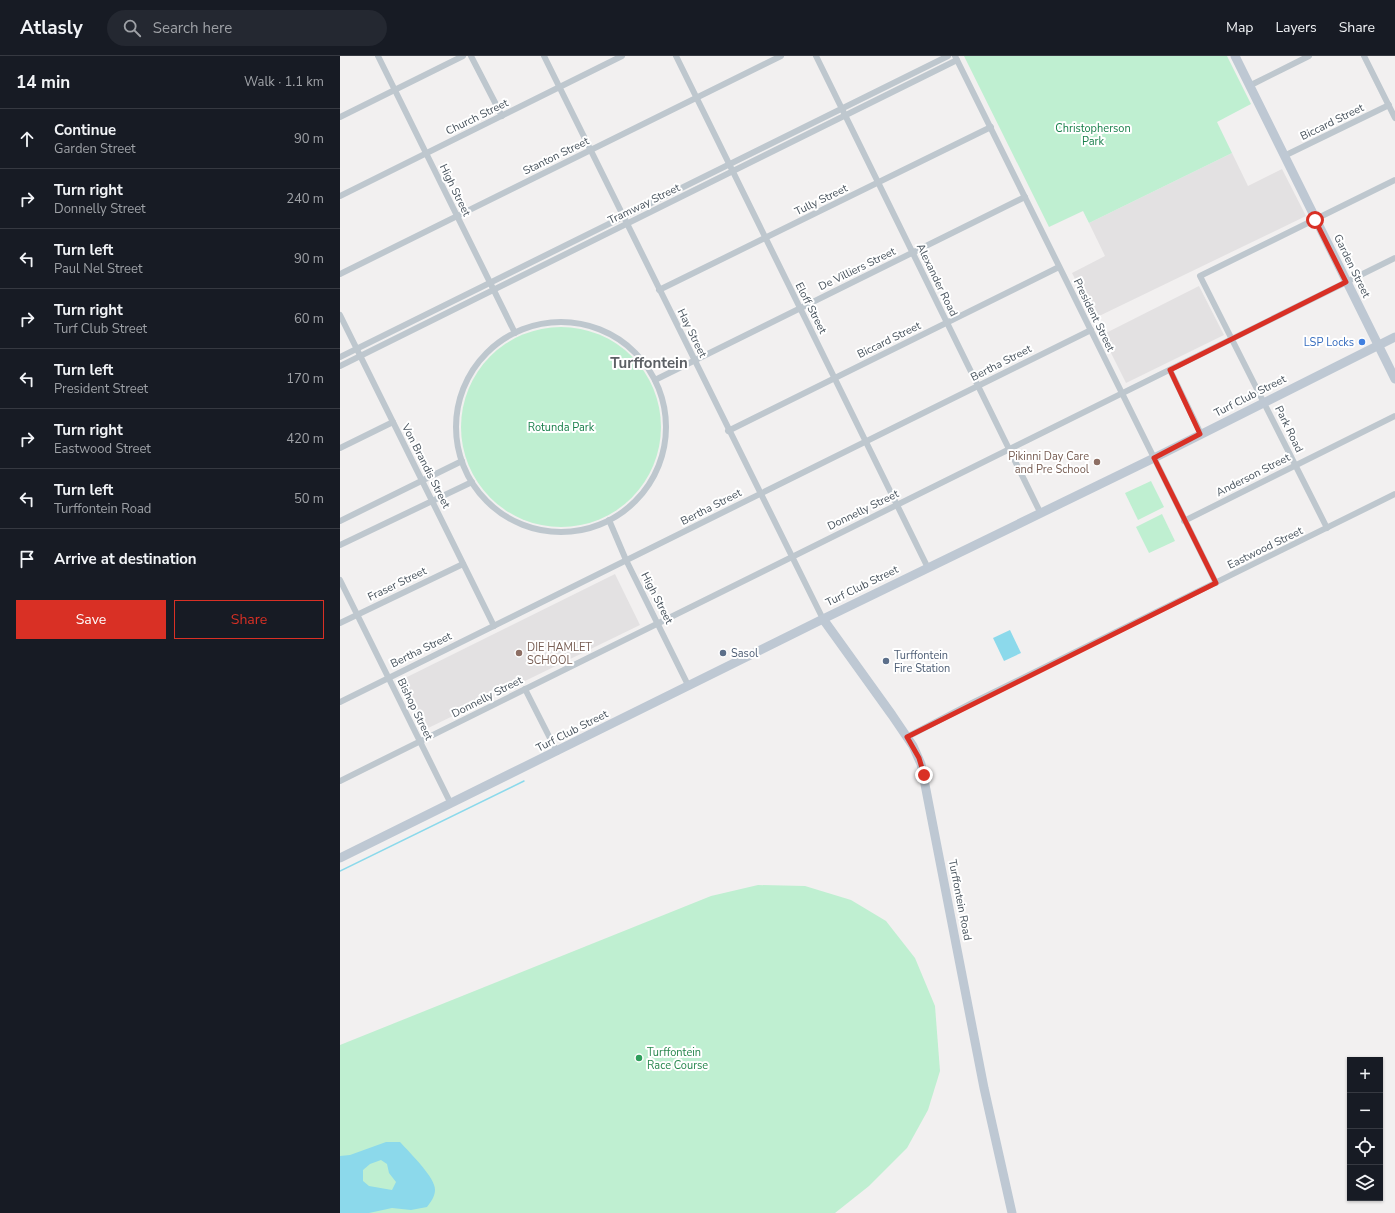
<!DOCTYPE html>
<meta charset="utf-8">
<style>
:root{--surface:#171b24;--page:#242831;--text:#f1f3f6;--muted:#9ea1a6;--line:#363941;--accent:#d93025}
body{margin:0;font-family:"Nunito Sans",sans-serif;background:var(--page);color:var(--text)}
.controls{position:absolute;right:12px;bottom:12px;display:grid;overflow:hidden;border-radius:0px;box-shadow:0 1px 3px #0004}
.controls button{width:36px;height:36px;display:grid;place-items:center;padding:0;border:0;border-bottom:1px solid var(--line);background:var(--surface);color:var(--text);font:20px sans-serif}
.stop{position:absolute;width:12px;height:12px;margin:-9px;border:3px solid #d93025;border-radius:50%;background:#fff}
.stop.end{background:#d93025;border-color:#fff;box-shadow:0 1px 4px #0008}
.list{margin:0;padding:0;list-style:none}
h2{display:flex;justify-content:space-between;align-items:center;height:52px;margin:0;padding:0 16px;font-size:17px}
h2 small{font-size:13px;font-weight:400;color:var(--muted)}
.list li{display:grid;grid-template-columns:26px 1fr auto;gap:12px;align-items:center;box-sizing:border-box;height:60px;padding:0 16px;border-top:1px solid var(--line)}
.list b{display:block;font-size:15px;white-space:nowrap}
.list p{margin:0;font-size:13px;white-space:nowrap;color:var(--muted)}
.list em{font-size:13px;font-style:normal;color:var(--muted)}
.actions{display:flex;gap:8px;padding:12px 16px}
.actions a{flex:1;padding:9px 0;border:1px solid var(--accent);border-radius:0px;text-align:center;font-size:14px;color:var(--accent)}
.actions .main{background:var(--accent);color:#fff}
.icon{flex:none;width:22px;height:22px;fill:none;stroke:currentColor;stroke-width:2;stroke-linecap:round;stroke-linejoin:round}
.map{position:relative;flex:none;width:1055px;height:1157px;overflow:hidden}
header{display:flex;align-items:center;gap:24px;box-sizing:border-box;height:56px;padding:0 20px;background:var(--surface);border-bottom:1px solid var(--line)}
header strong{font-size:19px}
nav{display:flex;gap:22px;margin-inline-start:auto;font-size:14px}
.search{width:280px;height:36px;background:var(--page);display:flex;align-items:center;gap:10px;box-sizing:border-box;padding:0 14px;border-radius:22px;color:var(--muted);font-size:15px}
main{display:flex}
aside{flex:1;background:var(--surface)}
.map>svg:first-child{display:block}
.education{fill:#e3e1e2}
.green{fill:#bfefd1}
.water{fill:#8cd9eb;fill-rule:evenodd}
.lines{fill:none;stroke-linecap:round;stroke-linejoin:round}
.stream{stroke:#8cd9eb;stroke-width:1.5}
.street{stroke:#bec7ce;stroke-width:6}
.secondary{stroke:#bec8d3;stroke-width:9}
.route{stroke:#d93025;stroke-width:5}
.shop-dot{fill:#3f7fe0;stroke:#fff;stroke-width:1.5}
.education-dot{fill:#8d6e63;stroke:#fff;stroke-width:1.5}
.service-dot{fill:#5c6f8a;stroke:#fff;stroke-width:1.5}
.leisure-dot{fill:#2e9e5b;stroke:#fff;stroke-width:1.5}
.labels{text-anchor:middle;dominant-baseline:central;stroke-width:4;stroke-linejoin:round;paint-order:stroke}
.street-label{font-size:11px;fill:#48535d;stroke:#fff}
.park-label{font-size:11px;fill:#187f4a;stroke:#fff}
.shop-label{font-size:11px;fill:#366cbe;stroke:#fff;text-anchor:end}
.education-label{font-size:11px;fill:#785e54;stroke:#fff;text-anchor:end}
.service-label{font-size:11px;fill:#4e5e75;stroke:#fff;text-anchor:start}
.leisure-label{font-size:11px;fill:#27864d;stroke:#fff;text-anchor:start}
.district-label{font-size:15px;font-weight:bold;fill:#5c6065;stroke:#fff}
</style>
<header>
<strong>Atlasly</strong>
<div class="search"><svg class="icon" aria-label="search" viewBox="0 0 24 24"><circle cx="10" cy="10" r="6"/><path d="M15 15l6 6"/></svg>Search here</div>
<nav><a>Map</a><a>Layers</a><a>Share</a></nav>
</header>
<main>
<aside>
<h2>14 min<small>Walk · 1.1 km</small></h2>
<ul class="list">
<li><svg class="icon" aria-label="ahead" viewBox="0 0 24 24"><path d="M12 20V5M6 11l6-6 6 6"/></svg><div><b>Continue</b><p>Garden Street</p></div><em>90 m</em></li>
<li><svg class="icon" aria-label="right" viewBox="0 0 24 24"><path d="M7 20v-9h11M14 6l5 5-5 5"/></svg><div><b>Turn right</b><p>Donnelly Street</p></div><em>240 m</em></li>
<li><svg class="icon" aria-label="left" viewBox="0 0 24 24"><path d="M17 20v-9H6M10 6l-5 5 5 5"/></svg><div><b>Turn left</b><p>Paul Nel Street</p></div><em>90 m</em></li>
<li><svg class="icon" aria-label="right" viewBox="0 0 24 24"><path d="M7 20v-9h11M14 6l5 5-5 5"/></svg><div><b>Turn right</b><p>Turf Club Street</p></div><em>60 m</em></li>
<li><svg class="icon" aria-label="left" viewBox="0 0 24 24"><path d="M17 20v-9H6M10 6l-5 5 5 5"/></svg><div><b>Turn left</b><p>President Street</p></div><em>170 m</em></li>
<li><svg class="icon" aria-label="right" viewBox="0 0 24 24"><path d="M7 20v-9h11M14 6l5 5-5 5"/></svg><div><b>Turn right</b><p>Eastwood Street</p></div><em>420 m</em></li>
<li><svg class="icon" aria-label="left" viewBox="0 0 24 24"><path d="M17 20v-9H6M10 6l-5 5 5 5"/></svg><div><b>Turn left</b><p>Turffontein Road</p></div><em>50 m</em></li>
<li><svg class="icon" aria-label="arrive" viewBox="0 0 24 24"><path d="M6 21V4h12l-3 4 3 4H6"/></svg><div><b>Arrive at destination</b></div></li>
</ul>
<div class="actions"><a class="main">Save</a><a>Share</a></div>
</aside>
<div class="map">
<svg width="1055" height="1157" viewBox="0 0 1055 1157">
<rect width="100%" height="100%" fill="#f2f0f0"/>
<g class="education">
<polygon points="892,97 908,130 942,113 966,160 755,262 732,217 765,200 749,167"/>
<polygon points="859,230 884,279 786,327 762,279"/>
<polygon points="275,518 300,569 82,675 57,626"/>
</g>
<g class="green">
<polygon points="624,0 887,0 911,48 877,66 892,97 749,167 743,155 709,171"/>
<circle cx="221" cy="371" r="100"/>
<polygon points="811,425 824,451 798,464 785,437"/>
<polygon points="822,458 835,485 809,497 796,471"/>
<polygon points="418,829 465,830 511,844 546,865 575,902 595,950 600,1015 588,1054 567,1092 529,1130 495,1157 0,1157 0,989 371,840"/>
</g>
<g class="water">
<polygon points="670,574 681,597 664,605 653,582"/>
<path d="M46,1086h14c9,10 36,36 35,48 0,6 -4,12 -8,17l-16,3 -19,-2 -23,5h-29v-57l10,-1zM41,1104l6,4 2,9 7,9 -4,8 -23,-4 -6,-5v-11l7,-6z"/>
</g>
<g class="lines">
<polyline class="stream" points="0,815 184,725"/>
<g class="street">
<polyline points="38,0 175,277"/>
<polyline points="131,0 162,60"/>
<polyline points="204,0 483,563"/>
<polyline points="336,0 588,512"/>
<polyline points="476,0 701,458"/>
<polyline points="615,0 876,527"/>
<polyline points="1024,0 1055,62"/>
<polyline points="909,30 969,0"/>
<polyline points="0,61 123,0"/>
<polyline points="944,100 1049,49"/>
<polyline points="0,140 282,0"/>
<polyline points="0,218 441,0"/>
<polyline points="319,234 651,71"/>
<polyline points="0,259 154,570"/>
<circle cx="221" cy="371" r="105"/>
<polyline points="0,301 608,0"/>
<polyline points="0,310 617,4"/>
<polyline points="830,314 861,378"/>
<polyline points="315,324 685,141"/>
<polyline points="388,375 719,211"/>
<polyline points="0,392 53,366"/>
<polyline points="269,464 286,504 348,629"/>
<polyline points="0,465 122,405"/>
<polyline points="844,465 1055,360"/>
<polyline points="987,472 860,220 1055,124"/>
<polyline points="0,489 132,426"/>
<polyline points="0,524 111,748"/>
<polyline points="0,567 123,508"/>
<polyline points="185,633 217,696"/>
<polyline points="0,646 751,274"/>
<polyline points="567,681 632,647 1055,438"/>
<polyline points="0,725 1055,202"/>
</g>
<g class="secondary">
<polyline points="895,0 1055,323"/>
<polyline points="483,563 552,659 573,690 581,708 644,1032 672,1157"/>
<polyline points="0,802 483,563 814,402 1055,281"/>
</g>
</g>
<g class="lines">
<polyline class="route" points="584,719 579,702 567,681 876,527 814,402 860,378 830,314 1006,226 975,164"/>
</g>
<circle class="shop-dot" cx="1022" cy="286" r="4"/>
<g class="education-dot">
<circle cx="757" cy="406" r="4"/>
<circle cx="179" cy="597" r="4"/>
</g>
<g class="service-dot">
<circle cx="383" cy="597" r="4"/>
<circle cx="546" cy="605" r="4"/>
</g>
<circle class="leisure-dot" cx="299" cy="1002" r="4"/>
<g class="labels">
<g class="street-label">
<text transform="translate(137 61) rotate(-26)">Church Street</text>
<text transform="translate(992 66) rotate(-26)">Biccard Street</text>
<text transform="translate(216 100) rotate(-26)">Stanton Street</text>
<text transform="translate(115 134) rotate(64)">High Street</text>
<text transform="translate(481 144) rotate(-26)">Tully Street</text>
<text transform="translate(304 148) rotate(-26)">Tramway Street</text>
<text transform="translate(1012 210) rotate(64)">Garden Street</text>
<text transform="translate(517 213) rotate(-26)">De Villiers Street</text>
<text transform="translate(597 224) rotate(64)">Alexander Road</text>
<text transform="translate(471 252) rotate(63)">Eloff Street</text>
<text transform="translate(754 259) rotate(64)">President Street</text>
<text transform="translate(352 277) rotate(64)">Hay Street</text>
<text transform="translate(549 284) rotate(-26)">Biccard Street</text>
<text transform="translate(661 307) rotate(-27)">Bertha Street</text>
<text transform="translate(910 340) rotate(-27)">Turf Club Street</text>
<text transform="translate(949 373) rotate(64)">Park Road</text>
<text transform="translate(86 410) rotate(63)">Von Brandis Street</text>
<text transform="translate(913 419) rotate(-27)">Anderson Street</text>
<text transform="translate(371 451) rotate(-27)">Bertha Street</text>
<text transform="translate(523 454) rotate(-26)">Donnelly Street</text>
<text transform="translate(925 492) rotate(-26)">Eastwood Street</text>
<text transform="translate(57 528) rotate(-26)">Fraser Street</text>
<text transform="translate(522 530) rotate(-26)">Turf Club Street</text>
<text transform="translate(317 542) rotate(63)">High Street</text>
<text transform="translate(81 594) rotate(-26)">Bertha Street</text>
<text transform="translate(147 641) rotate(-27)">Donnelly Street</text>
<text transform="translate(75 653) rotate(64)">Bishop Street</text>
<text transform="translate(232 675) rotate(-27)">Turf Club Street</text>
<text transform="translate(620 844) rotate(79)">Turffontein Road</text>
</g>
<g class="park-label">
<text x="753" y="72">Christopherson<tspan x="753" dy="13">Park</tspan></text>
<text x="221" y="371">Rotunda Park</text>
</g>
<g class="shop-label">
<text x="1014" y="286">LSP Locks</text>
</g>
<g class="education-label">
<text x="749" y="400">Pikinni Day Care<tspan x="749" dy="13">and Pre School</tspan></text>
<text x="187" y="591" text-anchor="start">DIE HAMLET<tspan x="187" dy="13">SCHOOL</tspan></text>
</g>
<g class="service-label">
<text x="391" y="597">Sasol</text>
<text x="554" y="599">Turffontein<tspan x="554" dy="13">Fire Station</tspan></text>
</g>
<g class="leisure-label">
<text x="307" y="996">Turffontein<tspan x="307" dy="13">Race Course</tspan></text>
</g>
<g class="district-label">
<text x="309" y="307">Turffontein</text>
</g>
</g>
</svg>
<div class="controls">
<button>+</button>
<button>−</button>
<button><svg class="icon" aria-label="locate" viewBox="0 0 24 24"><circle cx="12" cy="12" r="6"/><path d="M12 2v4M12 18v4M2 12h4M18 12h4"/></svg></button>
<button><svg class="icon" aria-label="layers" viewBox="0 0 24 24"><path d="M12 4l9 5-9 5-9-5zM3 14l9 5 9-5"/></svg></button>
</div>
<div class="stop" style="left:975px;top:164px"></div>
<div class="stop end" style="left:584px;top:719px"></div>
</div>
</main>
